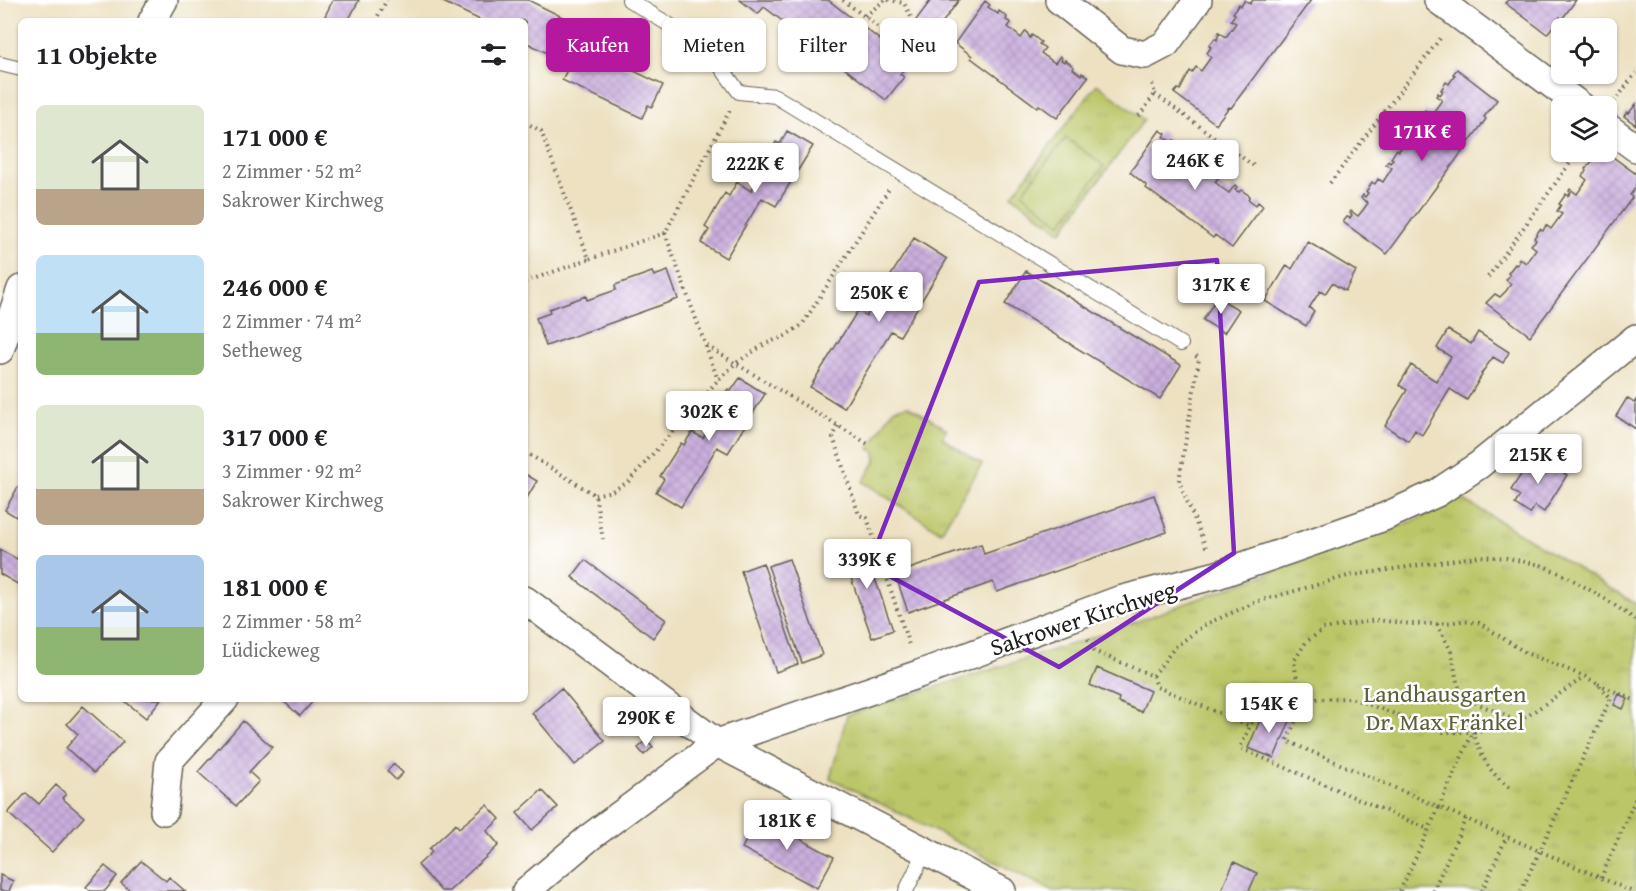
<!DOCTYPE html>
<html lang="de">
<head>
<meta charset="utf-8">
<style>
	:root { --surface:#fff; --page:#f2f2f2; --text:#202124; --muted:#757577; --accent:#b5179e }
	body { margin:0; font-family:"Gentium Book Plus",serif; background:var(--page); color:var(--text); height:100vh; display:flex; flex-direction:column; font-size:22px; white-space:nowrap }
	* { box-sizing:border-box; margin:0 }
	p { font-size:20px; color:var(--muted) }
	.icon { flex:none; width:33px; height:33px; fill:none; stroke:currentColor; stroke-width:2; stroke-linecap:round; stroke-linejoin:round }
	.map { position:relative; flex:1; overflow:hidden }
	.drawer { position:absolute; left:18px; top:18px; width:510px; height:684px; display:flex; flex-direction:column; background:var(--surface); border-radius:9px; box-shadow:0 2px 4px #0004 }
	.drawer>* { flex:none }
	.hud { position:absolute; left:546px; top:18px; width:570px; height:54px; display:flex; gap:12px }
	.buttons { position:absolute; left:1551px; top:18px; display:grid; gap:12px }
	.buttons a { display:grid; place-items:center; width:66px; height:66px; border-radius:9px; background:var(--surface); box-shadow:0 2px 4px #0004; font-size:30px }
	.price { position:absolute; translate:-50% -51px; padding:0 14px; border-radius:6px; background:#fff; color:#222; font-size:20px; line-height:39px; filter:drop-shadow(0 2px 3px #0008) }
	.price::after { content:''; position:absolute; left:50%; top:36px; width:18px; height:14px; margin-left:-9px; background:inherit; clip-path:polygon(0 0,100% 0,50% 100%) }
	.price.current { background:var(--accent); color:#fff }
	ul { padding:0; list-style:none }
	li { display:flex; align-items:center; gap:18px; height:150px; padding:0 18px }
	li span { display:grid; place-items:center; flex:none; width:168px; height:120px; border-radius:9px; color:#555 }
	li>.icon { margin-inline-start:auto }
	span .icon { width:72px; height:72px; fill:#fffc; stroke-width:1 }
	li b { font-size:26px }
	h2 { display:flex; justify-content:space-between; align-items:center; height:72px; padding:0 18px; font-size:26px }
	.chip { padding:0 21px; border-radius:9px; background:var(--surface); box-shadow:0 2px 4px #0004; font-size:21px; line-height:54px }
	.chip.current { background:var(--accent); color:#fff }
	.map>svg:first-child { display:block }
	.park { fill:url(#park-tufts); stroke:#6c7142; stroke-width:1.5 }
	.pitch { fill:#bbc668; stroke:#6c7142; stroke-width:1.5 }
	.building { fill:url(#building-cross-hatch) }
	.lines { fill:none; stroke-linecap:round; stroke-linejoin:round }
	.service-casing { stroke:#656156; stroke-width:16 }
	.minor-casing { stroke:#656156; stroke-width:30 }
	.path { stroke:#656156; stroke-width:4; stroke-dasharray:1.5 4.5; stroke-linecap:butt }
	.service { stroke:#fff; stroke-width:14 }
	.minor { stroke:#fff; stroke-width:27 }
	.marked { fill:none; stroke:#7b2cbf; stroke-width:4.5; stroke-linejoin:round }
	.labels { text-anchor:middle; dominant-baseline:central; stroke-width:5; stroke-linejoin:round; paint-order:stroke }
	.street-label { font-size:24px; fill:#1c1c1c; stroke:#fff }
	.park-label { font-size:24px; fill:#5c603a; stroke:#fff }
</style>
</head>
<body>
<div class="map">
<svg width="1636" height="891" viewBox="0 0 1636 891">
	<defs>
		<pattern id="park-tufts" width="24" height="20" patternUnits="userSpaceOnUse" patternTransform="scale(1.5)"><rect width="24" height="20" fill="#bbc668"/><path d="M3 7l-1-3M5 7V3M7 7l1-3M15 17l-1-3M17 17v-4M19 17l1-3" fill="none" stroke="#a0aa5a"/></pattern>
		<pattern id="building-cross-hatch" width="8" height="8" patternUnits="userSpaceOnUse" patternTransform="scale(1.5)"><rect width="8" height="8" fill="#caaedd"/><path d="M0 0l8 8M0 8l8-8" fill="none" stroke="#ad95bd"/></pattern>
	</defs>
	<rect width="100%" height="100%" fill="#fff"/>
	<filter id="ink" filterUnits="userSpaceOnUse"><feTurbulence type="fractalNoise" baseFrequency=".0167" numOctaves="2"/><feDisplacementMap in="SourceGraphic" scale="12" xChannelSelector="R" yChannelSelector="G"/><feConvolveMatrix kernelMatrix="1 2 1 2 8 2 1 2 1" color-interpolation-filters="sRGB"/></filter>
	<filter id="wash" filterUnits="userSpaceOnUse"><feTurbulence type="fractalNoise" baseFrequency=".008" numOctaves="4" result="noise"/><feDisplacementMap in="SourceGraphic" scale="24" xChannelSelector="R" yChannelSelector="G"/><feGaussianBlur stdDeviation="1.35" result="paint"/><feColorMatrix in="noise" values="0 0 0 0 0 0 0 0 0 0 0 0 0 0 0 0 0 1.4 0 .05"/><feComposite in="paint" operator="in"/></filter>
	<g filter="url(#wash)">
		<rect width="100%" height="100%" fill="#ede1c1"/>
		<!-- park -->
		<path class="park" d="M1097 84 1144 120 1061 232 1012 195Z
			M908 405 947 429 942 438 982 464 941 532 863 482 876 460 875 452 869 449 893 409Z
			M1461 498 1636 604V891H1053L830 778 847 715 1088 639 1421 518Z"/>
		<!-- pitch -->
		<path class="pitch" d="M1066 138 1104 166 1061 224 1022 193Z"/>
		<g id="blocks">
			<!-- building -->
			<path class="building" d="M333 0H359L348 21H325L323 20Z
				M439 0H528L587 29 580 45 663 85 652 107 648 105 642 118 562 80 570 64 525 42V21H482Z
				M740 0H828L909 62 900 74 904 77 886 100 764 7 758 14Z
				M931 0H959L934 34 916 20Z
				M1245 0 1250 4 1253 0H1311L1231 108 1229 107 1216 124 1174 93 1178 89 1180 90 1190 71 1192 73 1196 67 1201 71 1211 57 1207 53 1211 47 1209 46 1215 38 1217 40 1219 32 1226 37 1236 23 1231 20 1235 14 1233 13 1239 4 1241 6Z
				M1508 0H1576L1562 19 1560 17 1547 34 1505 3Z
				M985 1 990 5 988 7 998 14 999 11 1007 17 1006 20 1011 23 1008 27 1021 38 1026 31 1030 38 1032 35 1041 42 1039 44 1045 48 1041 53 1055 63 1060 56 1062 58 1061 60 1064 62 1065 60 1074 67 1073 69 1081 75 1082 73 1088 77 1057 118 1039 105 1037 107 971 58 972 56 955 43Z
				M1457 69 1497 100 1484 117 1486 119 1387 254 1343 222 1347 217 1350 218 1352 215 1350 213 1351 211 1358 216 1363 210 1368 203 1361 198 1363 195 1365 197 1368 193 1366 192 1372 182 1375 184 1378 179 1383 182 1392 168 1386 164 1388 161 1390 163 1393 159 1391 158 1397 149 1399 151 1402 146 1400 145 1401 143 1408 147 1412 141 1417 134 1411 130 1412 127 1415 129 1418 125 1415 123 1421 116 1424 118 1427 113 1424 112 1425 110 1432 114 1442 100 1436 96 1438 93 1440 95 1443 91 1441 90 1446 82 1449 84 1455 75 1453 74Z
				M1636 104V125L1624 116 1627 112 1629 113Z
				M1160 130 1166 134 1164 137 1172 142 1174 140 1182 146 1180 149 1186 153 1182 158 1196 168 1200 163 1205 167 1207 165 1216 171 1214 174 1219 177 1215 182 1222 188 1229 193 1235 185 1237 187 1235 190 1239 192 1241 190 1250 196 1248 199 1256 205 1258 202 1263 206 1232 248 1215 235 1213 238 1196 225 1146 188 1147 186 1130 172Z
				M787 131 813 146 776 206 762 198 726 258 701 243 709 230 705 227 725 193 729 196 737 182 751 191 759 178 756 176 776 142 780 144Z
				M1597 152H1606L1636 174V187L1630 195 1632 198 1530 336 1486 303 1495 294 1500 297 1506 291 1511 284 1506 280 1510 275 1508 273 1515 264 1517 265 1520 261 1518 260 1519 258 1526 263 1536 249 1531 245 1536 240 1534 238 1540 229 1543 231 1546 225 1551 229 1562 214 1557 211 1561 205 1559 204 1566 194 1568 196 1571 192 1569 191 1570 189 1577 194 1587 180 1582 176 1586 171 1585 169 1599 154Z
				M914 238 947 259 900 336 891 331 844 408 810 387 858 310 866 316Z
				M1308 242 1356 271 1345 291 1332 283 1325 294 1320 291 1309 308 1314 311 1306 326 1265 301 1287 265 1292 269Z
				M668 271 678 299 546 346 536 318 550 313 549 309 586 296 587 300 616 290 615 285 652 272 654 276Z
				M1026 271 1181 365 1160 399 1005 304Z
				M1217 297 1239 310 1224 333 1203 320Z
				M1448 330 1471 344 1478 332 1509 352 1503 363 1493 357 1481 374 1482 375 1467 400 1450 389 1422 435 1415 430 1408 441 1385 426 1407 390 1399 385 1411 365 1436 381 1451 357 1437 348Z
				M740 378 765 394 728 453 717 447 681 507 656 492 664 479 660 476 681 443 684 445 692 432 703 438 711 425 707 423 718 406 728 389 731 391Z
				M1627 398 1634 403 1636 400V429L1616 416Z
				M1534 454 1567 475 1544 512 1535 506 1530 514 1515 504 1520 496 1511 490Z
				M525 474 537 481 525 501Z
				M18 487 21 488V520L5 510Z
				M1154 495 1167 532 997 592 993 582 908 612 895 574 981 544 984 554Z
				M862 542 893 630 872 638 841 549Z
				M0 550 21 561V586L0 574Z
				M789 559 822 655 802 663 768 566Z
				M585 560 666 620 653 638 572 577Z
				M763 563 798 664 776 672 741 571Z
				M1097 668 1150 691 1141 712 1118 702 1119 698 1090 685Z
				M561 688 605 741 575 765 532 713Z
				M1619 694 1628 699 1623 709 1614 705Z
				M122 699H161L146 718Z
				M281 699H315L300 716Z
				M83 706 123 742 94 773 66 748 78 734 67 724Z
				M1264 711 1290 721 1274 758 1248 748Z
				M243 721 272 747 249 772 259 781 236 806 198 772Z
				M647 740 653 747 644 755 638 748Z
				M394 764 403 773 396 780 387 771Z
				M56 785 66 794 62 798 84 817 52 852 8 813 26 793 39 804Z
				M542 790 558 807 532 830 517 813Z
				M487 805 500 819 487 831 499 845 449 891H441L418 865 432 852 429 849 456 824 459 828Z
				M762 811 777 819 774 825 834 857 817 888 742 848Z
				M141 861 166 881 169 877 185 891H131L121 883Z
				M1234 862 1257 873 1249 891H1221Z
				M105 866 117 876 105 891H91L86 887Z
				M0 875 13 881 9 891H0Z"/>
		</g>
	</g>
	<g filter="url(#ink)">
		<use href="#blocks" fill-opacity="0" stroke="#656156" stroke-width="1.5"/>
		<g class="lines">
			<defs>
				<path id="service" d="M629 0 707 48 739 92 775 96 1181 344
					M0 64 21 69
					M906 891 925 851"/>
				<path id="minor" d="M1059 0 1122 50 1145 55 1166 44 1198 0
					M1438 0 1581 106
					M152 21 164 0
					M1606 126 1636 148
					M0 350 21 289
					M525 600 717 743 1002 891
					M164 811 169 761 225 699
					M526 891 590 837 717 743 919 674 1119 600 1217 575 1255 562 1384 517 1437 493 1479 465 1636 338"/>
			</defs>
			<!-- service casing -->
			<use href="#service" class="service-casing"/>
			<!-- minor casing -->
			<use href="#minor" class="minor-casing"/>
			<!-- path -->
			<path class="path" d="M843 0 919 58
				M888 0 904 3 911 17 899 41
				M865 16 885 0
				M375 21 387 0
				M1155 94 1254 166
				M1614 102 1636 73
				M1139 116 1155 94 1151 80
				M525 122 541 131 589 259 665 233 730 110
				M1330 183 1442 36
				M665 233 718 380
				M1488 277 1578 152
				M525 282 589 259
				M707 346 868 444
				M1196 356 1199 359 1179 481 1207 550
				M838 426 833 437 859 515 867 518 910 648
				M525 452 595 495 603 539
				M595 495 612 491 628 482 718 380 736 363 765 344 785 336 802 325 889 189
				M1437 624C1441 633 1446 641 1450 649 1457 665 1452 685 1467 697 1482 710 1503 709 1516 724
				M1088 639 1094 651 1153 676 1175 647 1206 624 1259 601 1348 576 1480 556 1507 558 1541 565 1566 576 1607 600 1636 620
				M1153 676 1157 687 1250 726
				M1598 684 1636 701
				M1301 708 1317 699 1351 698 1444 732H1473C1484 761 1487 770 1511 789
				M1296 719 1261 703 1240 748 1428 829
				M1601 878 1636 798
				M1400 891 1439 807 1631 891
				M1433 891 1466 818
				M1482 891 1507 836
				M1521 891 1611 698 1597 683 1584 676 1526 653 1479 623 1462 621 1437 624H1412L1376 620 1324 629 1306 642 1294 661 1301 708 1287 741 1439 807 1473 732 1510 728 1584 677"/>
			<!-- service -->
			<use href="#service" class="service"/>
			<!-- minor -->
			<use href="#minor" class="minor"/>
		</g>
	</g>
	<!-- marked area -->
	<path class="marked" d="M1217 260 1234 553 1059 667 869 565 979 282Z"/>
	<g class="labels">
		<!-- street labels -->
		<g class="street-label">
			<text transform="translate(1083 618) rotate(-18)">Sakrower Kirchweg</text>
		</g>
		<!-- park labels -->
		<g class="park-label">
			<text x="1445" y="693">Landhausgarten<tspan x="1445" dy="28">Dr. Max Fränkel</tspan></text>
		</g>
	</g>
</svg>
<div class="buttons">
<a><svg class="icon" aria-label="locate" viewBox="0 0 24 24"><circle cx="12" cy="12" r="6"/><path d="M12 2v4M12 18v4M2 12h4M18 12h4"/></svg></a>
<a><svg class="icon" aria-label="layers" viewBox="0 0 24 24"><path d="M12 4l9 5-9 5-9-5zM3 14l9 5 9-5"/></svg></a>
</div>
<b class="price current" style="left:1422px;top:162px">171K €</b>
<b class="price" style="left:1195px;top:191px">246K €</b>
<b class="price" style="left:755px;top:194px">222K €</b>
<b class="price" style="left:1221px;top:315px">317K €</b>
<b class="price" style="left:879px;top:323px">250K €</b>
<b class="price" style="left:709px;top:442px">302K €</b>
<b class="price" style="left:1538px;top:485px">215K €</b>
<b class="price" style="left:867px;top:590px">339K €</b>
<b class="price" style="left:1269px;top:734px">154K €</b>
<b class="price" style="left:646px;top:748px">290K €</b>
<b class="price" style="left:787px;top:851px">181K €</b>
<div class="hud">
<a class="chip current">Kaufen</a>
<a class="chip">Mieten</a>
<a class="chip">Filter</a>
<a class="chip">Neu</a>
</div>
<section class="drawer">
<h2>11 Objekte<svg class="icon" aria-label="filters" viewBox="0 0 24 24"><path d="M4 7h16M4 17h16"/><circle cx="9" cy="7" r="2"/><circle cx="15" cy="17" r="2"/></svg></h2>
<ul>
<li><span style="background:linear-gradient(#dfe7d0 70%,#b9a48a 0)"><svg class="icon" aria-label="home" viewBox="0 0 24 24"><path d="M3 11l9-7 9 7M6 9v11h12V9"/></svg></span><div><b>171 000 €</b><p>2 Zimmer · 52 m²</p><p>Sakrower Kirchweg</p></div></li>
<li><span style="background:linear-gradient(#bfe0f5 65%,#8fb573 0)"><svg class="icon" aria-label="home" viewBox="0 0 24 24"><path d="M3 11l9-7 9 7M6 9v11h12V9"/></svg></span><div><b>246 000 €</b><p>2 Zimmer · 74 m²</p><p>Setheweg</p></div></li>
<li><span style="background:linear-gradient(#dfe7d0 70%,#b9a48a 0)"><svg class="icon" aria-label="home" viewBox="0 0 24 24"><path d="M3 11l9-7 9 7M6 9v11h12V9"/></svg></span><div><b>317 000 €</b><p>3 Zimmer · 92 m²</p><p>Sakrower Kirchweg</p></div></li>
<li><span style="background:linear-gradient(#a9c7e8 60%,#8fb573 0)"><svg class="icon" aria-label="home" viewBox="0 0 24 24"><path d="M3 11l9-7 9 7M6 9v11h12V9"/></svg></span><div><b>181 000 €</b><p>2 Zimmer · 58 m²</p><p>Lüdickeweg</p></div></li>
</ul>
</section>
</div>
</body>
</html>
